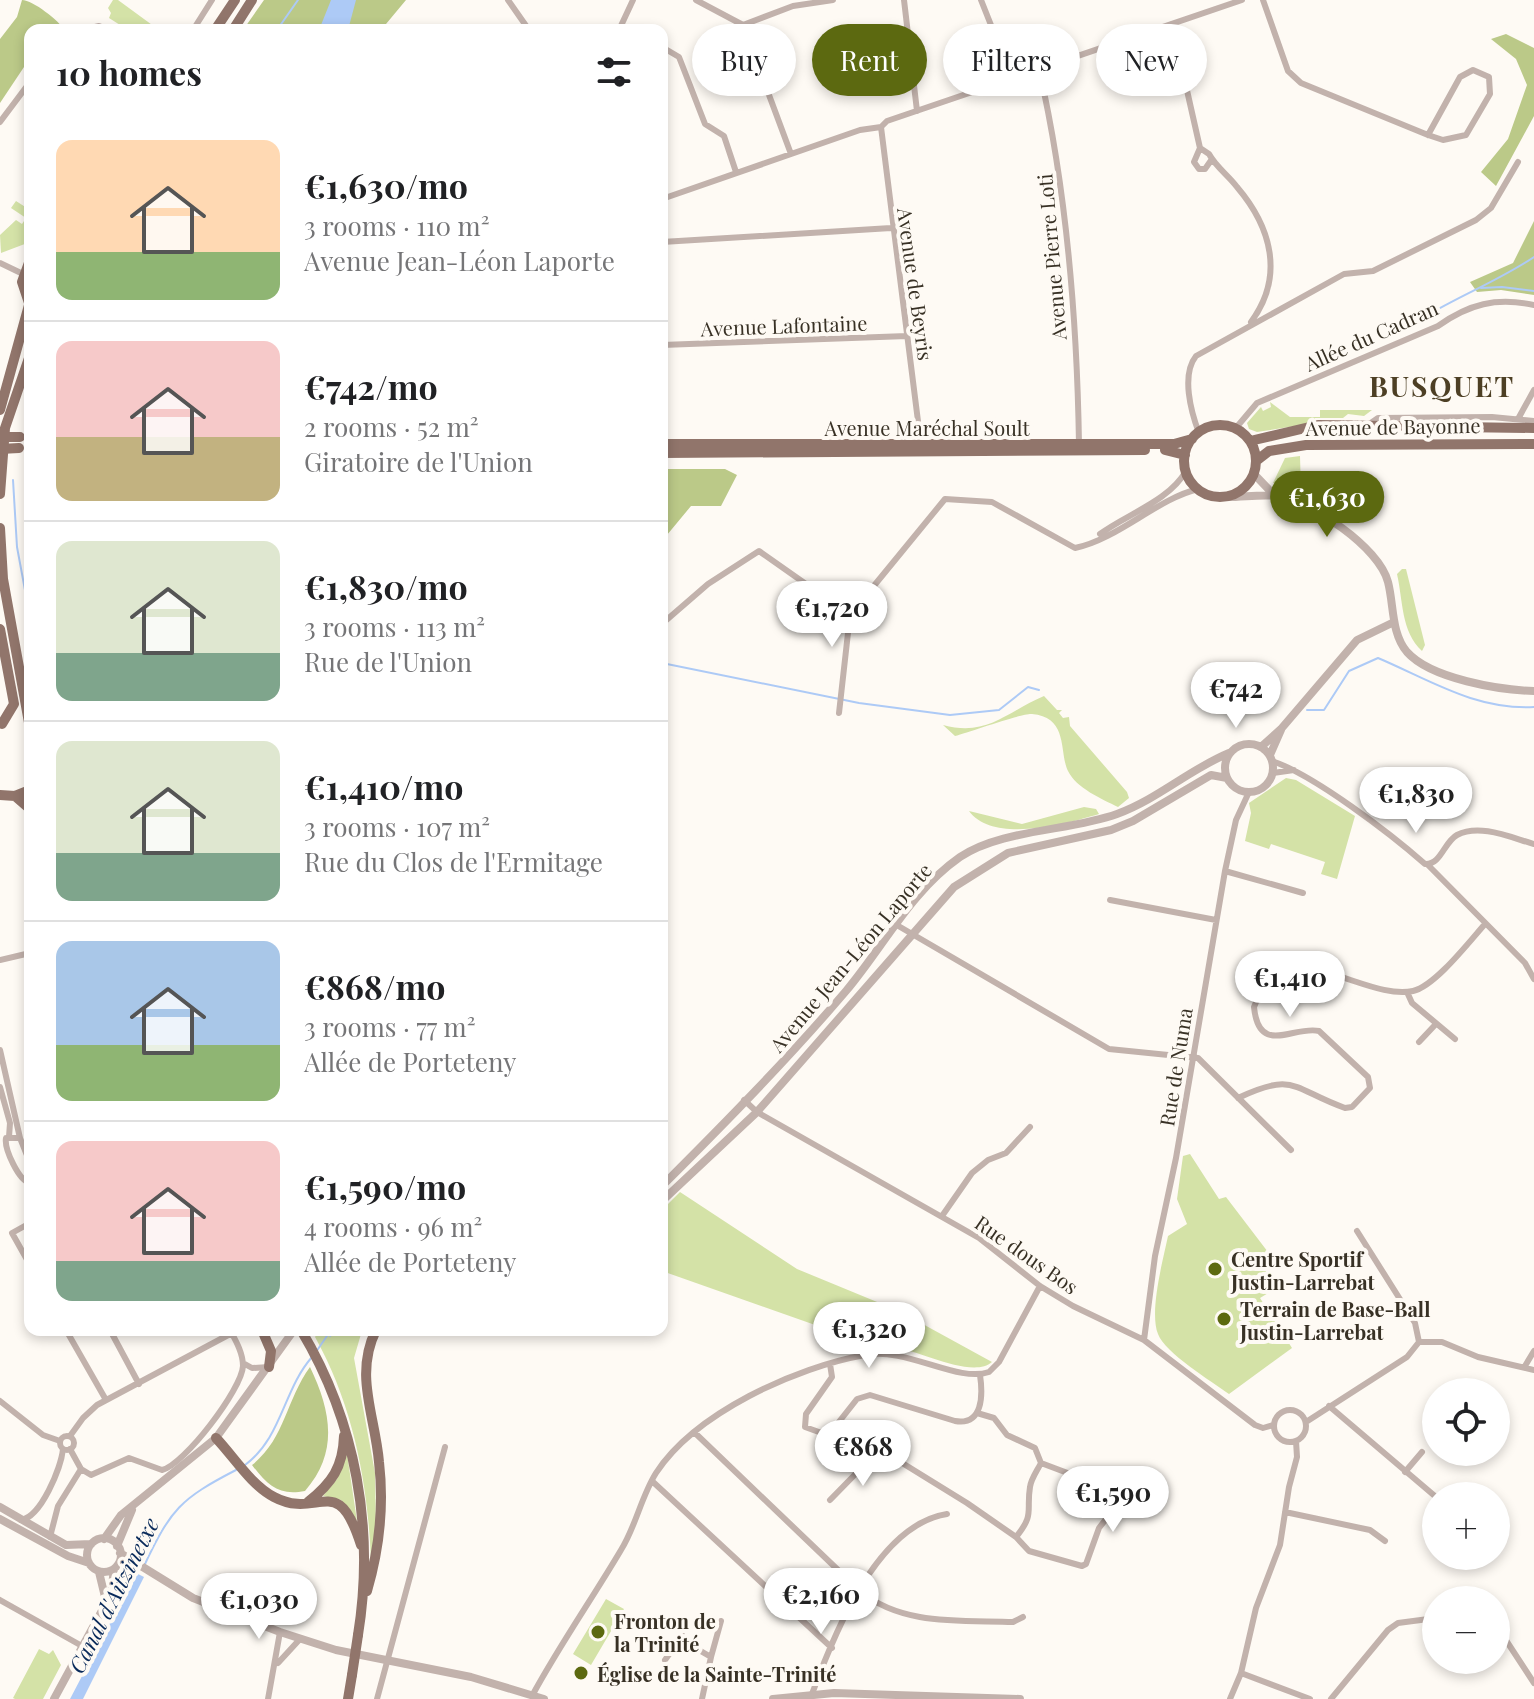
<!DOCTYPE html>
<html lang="en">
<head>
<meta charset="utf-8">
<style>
	:root { --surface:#fff; --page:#f2f2f2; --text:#202124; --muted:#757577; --line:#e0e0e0; --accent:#5c6910 }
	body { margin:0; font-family:"Playfair Display",serif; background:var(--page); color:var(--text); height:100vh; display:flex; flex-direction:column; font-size:30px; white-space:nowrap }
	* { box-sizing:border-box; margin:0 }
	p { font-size:26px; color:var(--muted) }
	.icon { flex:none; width:44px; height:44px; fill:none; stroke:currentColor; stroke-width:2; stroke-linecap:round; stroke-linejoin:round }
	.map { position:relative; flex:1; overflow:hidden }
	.details { position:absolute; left:24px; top:24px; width:644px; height:1312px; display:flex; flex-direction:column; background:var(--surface); border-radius:16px; box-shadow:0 4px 12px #0003 }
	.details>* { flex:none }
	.guide { position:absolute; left:692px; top:24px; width:722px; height:72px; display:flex; gap:16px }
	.controls { position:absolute; left:1422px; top:1378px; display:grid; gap:16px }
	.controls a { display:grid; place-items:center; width:88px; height:88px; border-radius:50%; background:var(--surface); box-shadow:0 4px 12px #0003; font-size:40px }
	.price { position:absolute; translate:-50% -68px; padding:0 18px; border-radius:28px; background:#fff; color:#222; font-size:26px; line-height:52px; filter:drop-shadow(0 2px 4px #0008) }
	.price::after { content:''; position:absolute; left:50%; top:48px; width:24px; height:18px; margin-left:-12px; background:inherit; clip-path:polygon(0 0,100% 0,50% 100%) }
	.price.selected { background:var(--accent); color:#fff }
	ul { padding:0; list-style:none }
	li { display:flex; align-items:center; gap:24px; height:200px; padding:0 32px }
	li+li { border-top:2px solid var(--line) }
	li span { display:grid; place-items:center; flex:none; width:224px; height:160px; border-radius:16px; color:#555 }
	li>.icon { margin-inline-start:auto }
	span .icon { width:96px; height:96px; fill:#fffc; stroke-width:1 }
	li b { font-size:34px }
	h2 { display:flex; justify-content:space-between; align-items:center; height:96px; padding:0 32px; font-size:34px }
	.tag { padding:0 28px; border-radius:36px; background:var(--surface); box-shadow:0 4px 12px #0003; font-size:28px; line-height:72px }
	.tag.selected { background:var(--accent); color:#fff }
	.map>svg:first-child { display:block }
	.green { fill:#d4e2a7 }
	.forest { fill:#bbc988 }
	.water { fill:#adcaf6 }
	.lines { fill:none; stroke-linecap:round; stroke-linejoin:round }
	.stream { stroke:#adcaf6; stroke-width:2 }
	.minor { stroke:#c2b2ac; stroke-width:6 }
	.tertiary { stroke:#c2b2ac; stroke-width:8 }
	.primary { stroke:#91756b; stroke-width:10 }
	.primary-bridge { stroke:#91756b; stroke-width:10 }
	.poi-dot { fill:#5c6910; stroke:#fefaf4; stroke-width:3 }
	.labels { text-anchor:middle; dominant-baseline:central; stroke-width:8; stroke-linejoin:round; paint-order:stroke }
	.street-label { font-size:20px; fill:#383125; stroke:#fefaf4 }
	.poi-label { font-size:20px; font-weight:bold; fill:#383125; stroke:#fefaf4; text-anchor:start }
	.water-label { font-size:22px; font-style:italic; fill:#092a5a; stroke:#fefaf4 }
	.district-label { font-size:28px; font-weight:bold; letter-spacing:2px; fill:#4d3f24; stroke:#fefaf4 }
</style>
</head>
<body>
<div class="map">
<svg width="1534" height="1699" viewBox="0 0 1534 1699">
	<rect width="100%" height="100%" fill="#fefaf4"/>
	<!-- green -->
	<path class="green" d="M113 0H118L159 30H128L109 18 111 13 108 8Z
		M16 201 30 210V242L1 253 0 235 16 220 22 224 26 218 11 208Z
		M1270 402 1290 417H1320V410H1372L1364 416 1348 414 1343 418H1315L1314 423 1257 432 1249 429 1247 423 1261 407 1263 411 1271 407Z
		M1300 456 1301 491 1273 483 1285 458Z
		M1402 569H1406L1425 645 1422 651C1401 632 1403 600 1397 574Z
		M1044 696 1057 710H1062L1059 713 1063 718 1069 717 1070 726 1127 792 1129 798 1118 807C1102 799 1076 788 1068 771 1059 753 1069 717 1032 714 1022 713 970 732 955 736L943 725C988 737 1006 712 1044 696Z
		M1286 778 1296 780 1355 816 1337 879 1321 874 1325 862 1271 844 1269 849 1245 841 1251 813 1249 803Z
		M1084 807 1096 809 1099 814C1066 824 993 844 969 811L1022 824Z
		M1190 1154 1219 1199 1226 1197 1271 1256 1264 1261 1280 1286 1260 1298 1292 1348 1229 1394C1211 1381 1165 1353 1158 1334 1149 1312 1163 1260 1168 1236L1187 1224 1177 1199 1183 1156Z
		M680 1192 797 1269 899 1311 992 1362C973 1379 919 1351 895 1347 878 1344 862 1349 845 1354L835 1332 662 1271V1210Z
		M319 1330H368L361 1334 354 1358 375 1473 376 1528 371 1561C368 1483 353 1405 315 1337Z
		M347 1454 357 1521 341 1500 323 1496 337 1479Z
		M606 1599 624 1609 591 1665 573 1654Z
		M39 1649 49 1654 53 1650 61 1665 43 1699H15L13 1698Z"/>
	<!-- forest -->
	<path class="forest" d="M22 0C33 0 59 21 65 30H30V58L0 103V39L17 17Z
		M264 0H406L381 30H243Z
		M1506 34 1534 48V116L1496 186 1481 172 1508 139 1527 85 1516 59 1491 39Z
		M1534 221V295L1501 290 1477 292 1470 282 1513 263Z
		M662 469H725L737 475 721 506H691L662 541Z
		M310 1367C331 1411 339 1452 305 1491 279 1496 268 1486 252 1465 285 1439 286 1400 310 1367Z"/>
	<!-- water -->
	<path class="water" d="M331 0H356L348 30H319Z
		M136 1573 144 1577 83 1699H70Z"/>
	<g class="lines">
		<!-- stream -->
		<path class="stream" d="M277 30 298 0
			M1481 288 1502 287 1534 291
			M1411 325C1451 299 1495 283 1534 257
			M27 417 30 408
			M13 480 17 547 30 617
			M662 663 859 703 950 715 999 710 1028 687 1039 690
			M1307 710H1324L1349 671 1378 658C1430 680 1475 710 1534 707
			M330 1336 338 1330
			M316 1352 331 1330
			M245 1465C282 1438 283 1390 312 1357
			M144 1566C171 1509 180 1499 236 1470"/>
		<!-- minor -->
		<path class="minor" d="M508 0 529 30
			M696 0 743 25 791 154
			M904 0 917 111
			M981 0 1012 78
			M1263 0 1288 71 1301 83 1428 135 1443 140 1466 135 1490 94 1489 77 1473 70 1460 77 1428 135
			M1172 24 1200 148 1194 162 1199 169H1205L1212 159
			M743 25 793 6 833 0
			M83 30 99 26 109 30
			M193 30 212 0
			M619 30 633 0
			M662 47 679 57 705 124 724 136 736 172
			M1039 69C1067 191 1077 319 1079 444
			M0 122 30 82
			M881 127 921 445
			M1200 148 1209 154C1216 167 1228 175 1237 187 1271 227 1285 276 1251 322
			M662 199 860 130 881 127 887 121 1242 0
			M662 242 891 228
			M0 263 23 274
			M662 345 907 336
			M1518 419 1534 390
			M1368 425 1378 418 1492 417 1534 421
			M1235 429 1257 403 1438 326C1469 304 1496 297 1534 305
			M1199 433C1191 412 1181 375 1196 356L1344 274 1373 271 1476 220 1491 208 1518 162
			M1100 534C1127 514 1169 501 1186 471
			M663 623 708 584 759 551 850 615
			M839 713 850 615 945 499 992 502 1075 548C1118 539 1157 499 1198 489
			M1272 761C1314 775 1391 834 1425 864 1441 865 1444 842 1457 835 1480 823 1512 838 1534 844
			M1273 773 1294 770
			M1428 865 1525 963 1534 979
			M1225 871 1303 893
			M1110 900 1216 920
			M895 924 1109 1049 1198 1058 1291 1150
			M0 960 30 953
			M1407 992 1412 1003 1455 1039
			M1419 1042 1435 1025
			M0 1050 20 1138
			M0 1087 10 1123 9 1137
			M1238 1098C1295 1071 1292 1089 1345 1108L1352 1107 1370 1088 1368 1077 1319 1031C1294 1025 1259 1057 1254 1007 1283 925 1363 1002 1413 991 1435 986 1469 942 1485 924
			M744 1100 757 1112 979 1238 1040 1286 1073 1306 1144 1340 1255 1425 1263 1428 1273 1425
			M30 1163 20 1138H6C4 1149 19 1181 30 1183
			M942 1216 972 1173 988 1160 1006 1153 1030 1127
			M30 1223 12 1233 30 1265
			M1357 1231 1415 1323 1419 1342
			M66 1330 106 1400
			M110 1330 139 1384
			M1144 1340 1155 1256 1176 1158 1225 871 1236 820 1249 792
			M243 1363 252 1368 269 1367
			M830 1364 832 1377 806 1414 805 1427 899 1461 967 1503 1016 1537 1029 1551 1082 1566 1086 1564 1099 1528 1117 1505 1118 1492 1041 1463
			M1525 1366 1534 1351
			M0 1401 43 1435 60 1441
			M1329 1406 1436 1497
			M1274 1426a16 16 0 1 1 32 0a16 16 0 1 1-32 0Z
			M977 1413 994 1418 1007 1435 1035 1448 1041 1463
			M1306 1422 1407 1357 1419 1342H1442L1478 1357 1534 1370
			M694 1432 860 1591C902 1626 961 1620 1013 1622L1023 1617
			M60 1443a7 7 0 1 1 14 0a7 7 0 1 1-14 0Z
			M70 1436 83 1418 97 1405 232 1333
			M827 1437 857 1399 870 1395 955 1421C983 1426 983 1395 980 1375
			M70 1449 81 1469 91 1475 129 1458 162 1470C184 1465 242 1389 243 1366 243 1353 236 1341 230 1330
			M1405 1472 1422 1452
			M652 1481 832 1648
			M830 1500 875 1454
			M1285 1512 1370 1530 1385 1541
			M21 1520C41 1517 61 1468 63 1449
			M50 1537 58 1506 81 1469
			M1016 1537C1035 1514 1026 1511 1030 1487 1031 1479 1037 1471 1041 1463
			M0 1600 82 1646
			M1496 1625 1534 1683
			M680 1639 684 1624
			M711 1657 721 1621
			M665 1660 680 1639 711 1657 702 1699
			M278 1663 300 1639
			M1241 1673 1310 1699
			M812 1694C834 1634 877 1525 947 1514
			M532 1696C559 1646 592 1599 621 1550 636 1526 641 1497 656 1473 695 1413 796 1367 865 1355 907 1347 957 1383 989 1372L999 1362 1040 1286
			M268 1699 280 1632
			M377 1699 445 1447
			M1230 1699 1241 1673 1256 1608 1280 1545 1289 1487 1297 1457 1296 1441
			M1331 1699 1388 1630 1398 1623 1436 1618"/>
		<!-- tertiary -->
		<path class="tertiary" d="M1254 474 1274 495
			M1228 497C1244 497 1262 494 1277 496 1312 502 1379 547 1388 582 1394 605 1391 633 1407 652 1431 679 1500 690 1534 691
			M1225 768a24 24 0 1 1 48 0a24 24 0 1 1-48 0Z
			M1261 747 1281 729 1357 640 1394 622
			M1270 755 1281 730
			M662 1186C725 1123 788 1059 846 991 884 946 910 892 960 857 1001 829 1071 831 1117 814 1158 799 1190 769 1229 753
			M662 1201 757 1112 954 887 1008 853 1111 830 1133 821 1211 775 1227 778
			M0 1507 66 1545 91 1544
			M0 1519 68 1556 89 1563
			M87 1555a17 17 0 1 1 34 0a17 17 0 1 1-34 0Z
			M104 1539 121 1515 216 1438 294 1330
			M117 1546 132 1510
			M120 1553 193 1598 280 1632 336 1650 471 1677 544 1699
			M99 1572 106 1601
			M54 1699 111 1594 114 1569
			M773 1699 834 1693 1020 1699"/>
		<!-- primary -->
		<path class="primary" d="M215 30 235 0
			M233 30 252 0
			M30 260 22 282 30 306
			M0 410 29 305
			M1184 461a36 36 0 1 1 72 0a36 36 0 1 1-72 0Z
			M1250 441 1318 425 1534 428
			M662 444H1174L1192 439
			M1165 450 1185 455
			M662 453 1145 450
			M1256 461 1269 451 1306 445 1534 444
			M0 494 5 428 30 355
			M0 528 3 579 30 728
			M0 629 14 704 2 724
			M0 795 15 796 30 790
			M15 796 30 809
			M262 1330 271 1351 269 1367
			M301 1330C356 1422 375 1529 358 1635
			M216 1438C234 1457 251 1485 274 1497 319 1521 337 1469 361 1545
			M308 1502C332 1483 343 1467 344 1436
			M367 1591C379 1550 384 1505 379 1462 375 1415 354 1375 376 1330
			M348 1699 352 1675"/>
		<!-- primary-bridge -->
		<path class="primary-bridge" d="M0 437H20
			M0 449 19 448
			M352 1675 358 1635"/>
	</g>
	<!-- markers -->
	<g class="poi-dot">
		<circle cx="1215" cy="1269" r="8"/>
		<circle cx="1224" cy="1319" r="8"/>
		<circle cx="598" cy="1632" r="8"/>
		<circle cx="581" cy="1673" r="8"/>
	</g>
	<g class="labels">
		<!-- street labels -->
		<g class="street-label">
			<text transform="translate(1051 257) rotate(-95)">Avenue Pierre Loti</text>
			<text transform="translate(916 284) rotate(82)">Avenue de Beyris</text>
			<text transform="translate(784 325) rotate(-2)">Avenue Lafontaine</text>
			<text transform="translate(1371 335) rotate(-24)">Allée du Cadran</text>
			<text transform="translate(1393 426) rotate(-1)">Avenue de Bayonne</text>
			<text x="927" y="427">Avenue Maréchal Soult</text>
			<text transform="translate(850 957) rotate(-50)">Avenue Jean-Léon Laporte</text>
			<text transform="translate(1175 1067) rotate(-81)">Rue de Numa</text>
			<text transform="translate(1027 1254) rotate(35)">Rue dous Bos</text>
		</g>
		<!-- poi labels -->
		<g class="poi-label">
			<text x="1231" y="1258">Centre Sportif<tspan x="1231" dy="23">Justin-Larrebat</tspan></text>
			<text x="1240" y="1308">Terrain de Base-Ball<tspan x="1240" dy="23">Justin-Larrebat</tspan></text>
			<text x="614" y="1620">Fronton de<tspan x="614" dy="23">la Trinité</tspan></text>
			<text x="597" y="1673">Église de la Sainte-Trinité</text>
		</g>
		<!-- water labels -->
		<g class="water-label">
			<text transform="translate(113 1595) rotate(-63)">Canal d'Aitzinetxe</text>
		</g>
		<!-- district labels -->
		<g class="district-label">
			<text x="1442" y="385">BUSQUET</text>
		</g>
	</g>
</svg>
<div class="controls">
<a><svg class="icon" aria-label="locate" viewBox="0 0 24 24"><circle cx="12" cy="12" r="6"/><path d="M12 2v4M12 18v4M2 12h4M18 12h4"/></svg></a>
<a>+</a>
<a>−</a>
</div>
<b class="price selected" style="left:1327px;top:539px">€1,630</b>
<b class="price" style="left:832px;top:649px">€1,720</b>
<b class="price" style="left:1236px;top:730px">€742</b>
<b class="price" style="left:1416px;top:835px">€1,830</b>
<b class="price" style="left:1290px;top:1019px">€1,410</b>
<b class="price" style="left:869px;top:1370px">€1,320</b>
<b class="price" style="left:863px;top:1488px">€868</b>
<b class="price" style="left:1113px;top:1534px">€1,590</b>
<b class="price" style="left:821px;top:1636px">€2,160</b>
<b class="price" style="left:259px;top:1641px">€1,030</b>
<div class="guide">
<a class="tag">Buy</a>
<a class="tag selected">Rent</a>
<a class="tag">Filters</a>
<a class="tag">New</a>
</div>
<section class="details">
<h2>10 homes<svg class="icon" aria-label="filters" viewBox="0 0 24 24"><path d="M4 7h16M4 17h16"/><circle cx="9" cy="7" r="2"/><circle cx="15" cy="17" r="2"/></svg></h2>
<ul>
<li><span style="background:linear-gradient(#ffd9b3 70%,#8fb573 0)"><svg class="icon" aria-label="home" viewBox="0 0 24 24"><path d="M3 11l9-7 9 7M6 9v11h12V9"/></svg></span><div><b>€1,630/mo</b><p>3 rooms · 110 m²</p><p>Avenue Jean-Léon Laporte</p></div></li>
<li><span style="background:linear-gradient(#f6c9c9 60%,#c2b280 0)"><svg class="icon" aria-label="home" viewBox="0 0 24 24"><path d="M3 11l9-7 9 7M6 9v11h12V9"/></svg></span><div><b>€742/mo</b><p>2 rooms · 52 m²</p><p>Giratoire de l'Union</p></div></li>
<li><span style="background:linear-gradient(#dfe7d0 70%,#7fa58c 0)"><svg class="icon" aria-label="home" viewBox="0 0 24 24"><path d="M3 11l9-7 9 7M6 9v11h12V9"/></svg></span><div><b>€1,830/mo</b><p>3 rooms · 113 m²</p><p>Rue de l'Union</p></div></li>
<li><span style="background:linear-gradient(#dfe7d0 70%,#7fa58c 0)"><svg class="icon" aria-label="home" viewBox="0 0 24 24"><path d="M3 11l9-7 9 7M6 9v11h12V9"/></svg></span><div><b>€1,410/mo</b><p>3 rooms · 107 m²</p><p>Rue du Clos de l'Ermitage</p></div></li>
<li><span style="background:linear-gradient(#a9c7e8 65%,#8fb573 0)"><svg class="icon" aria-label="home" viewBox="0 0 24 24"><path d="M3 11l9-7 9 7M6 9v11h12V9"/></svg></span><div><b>€868/mo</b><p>3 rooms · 77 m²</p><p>Allée de Porteteny</p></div></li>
<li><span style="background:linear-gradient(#f6c9c9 75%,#7fa58c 0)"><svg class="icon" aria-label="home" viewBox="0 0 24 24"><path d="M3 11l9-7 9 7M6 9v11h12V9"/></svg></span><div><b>€1,590/mo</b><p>4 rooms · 96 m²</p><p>Allée de Porteteny</p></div></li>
</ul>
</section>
</div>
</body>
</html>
